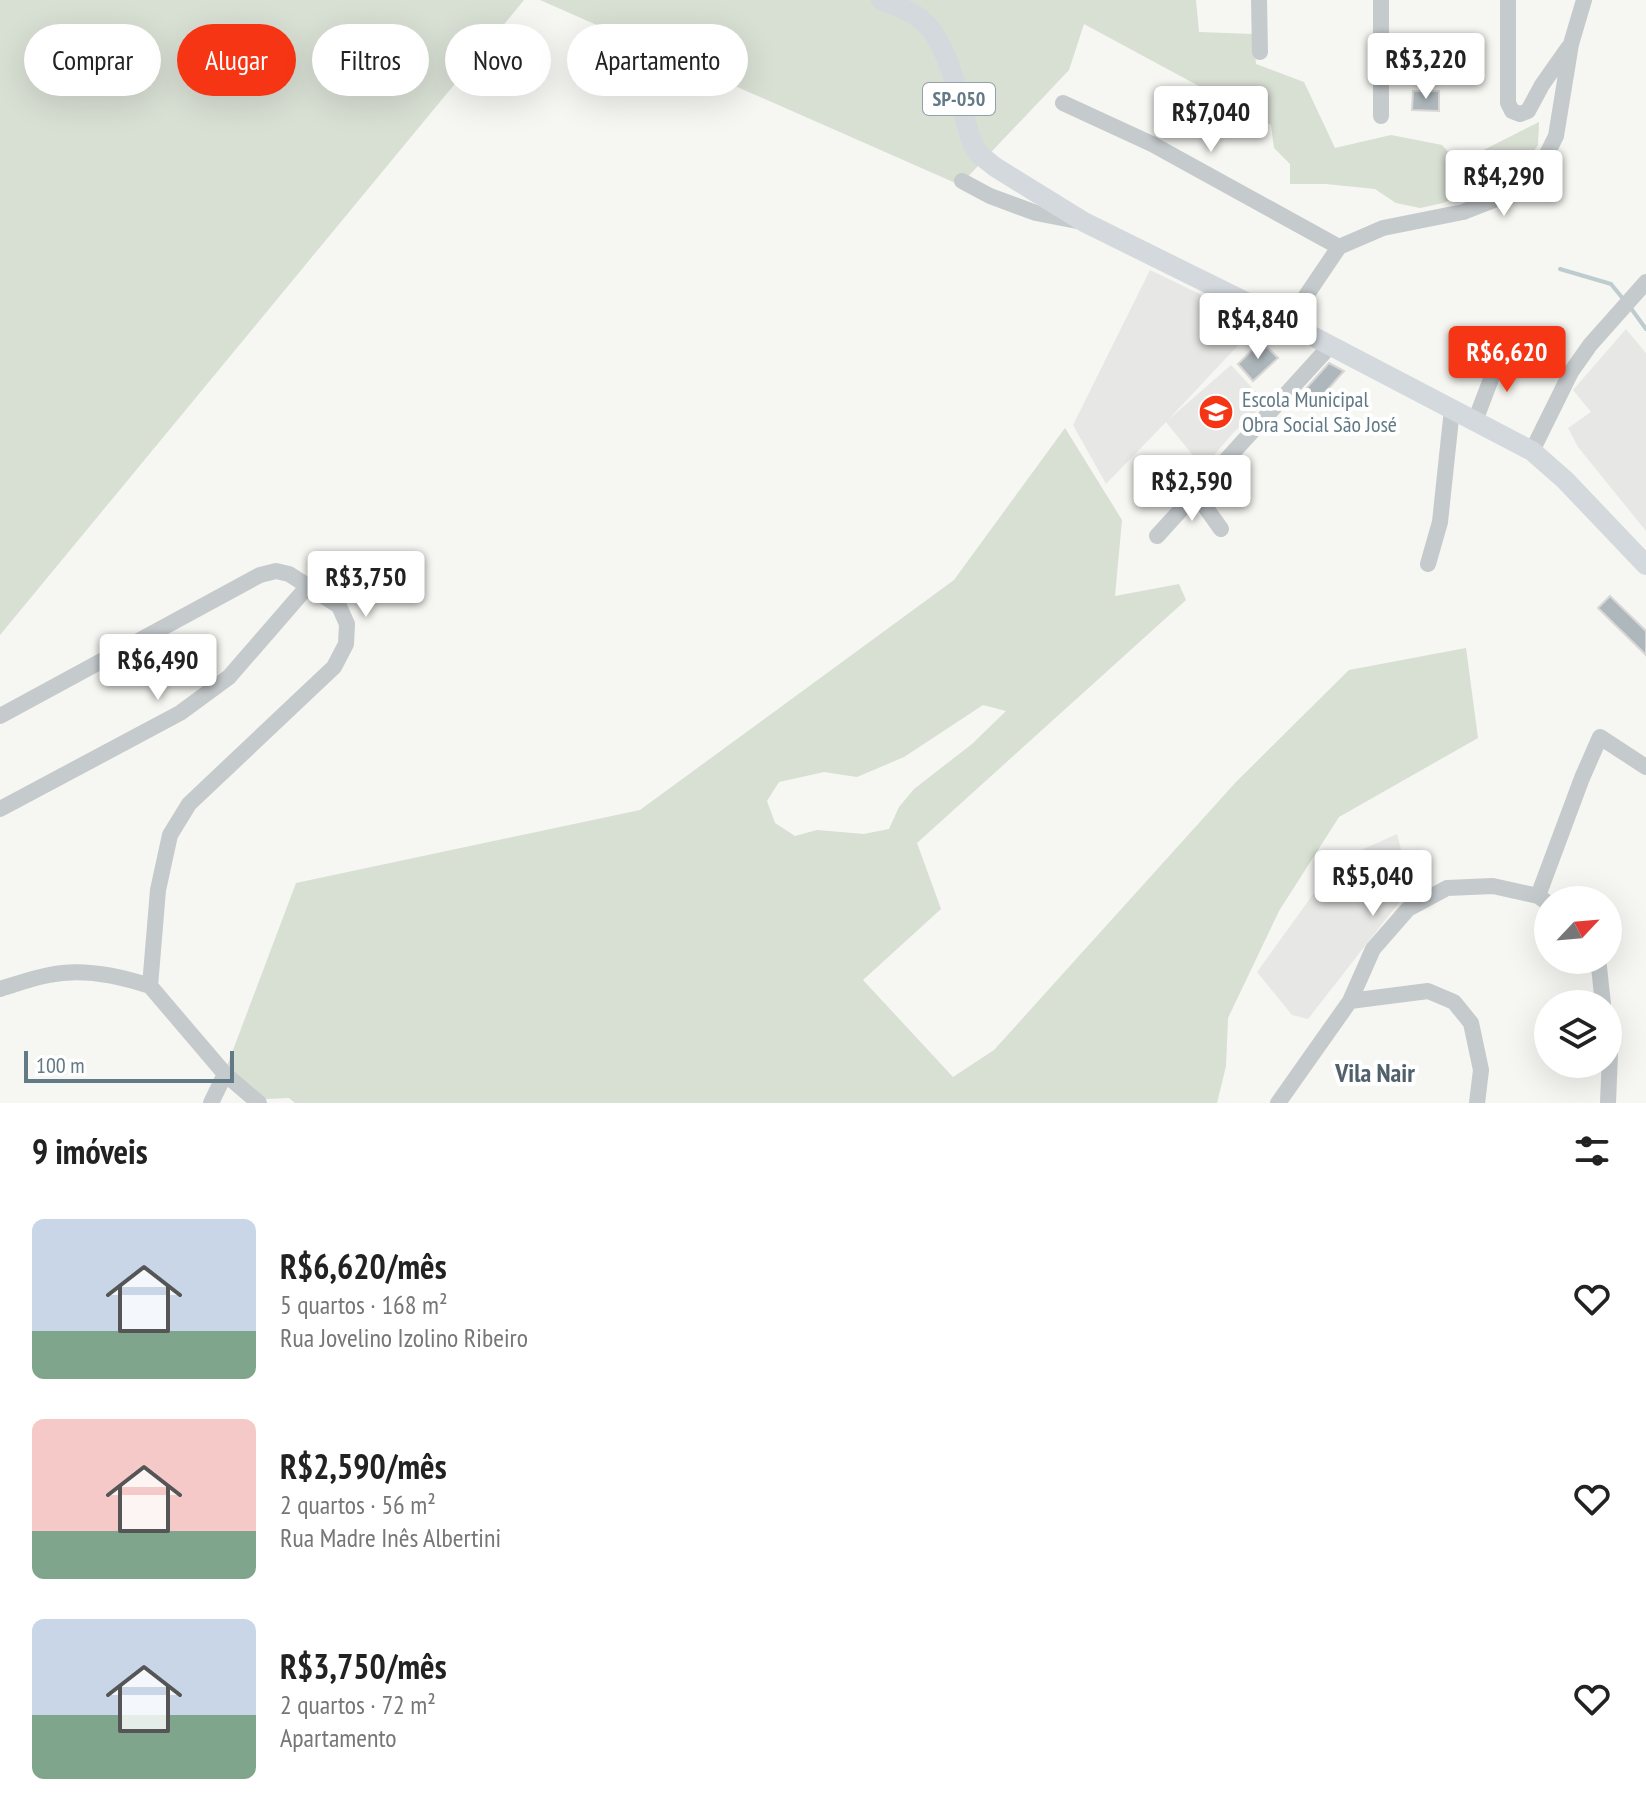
<!DOCTYPE html>
<html lang="pt">
<head>
<meta charset="utf-8">
<style>
	:root { --surface:#fff; --page:#f6f6f6; --text:#222; --muted:#767676; --accent:#f53514 }
	body { margin:0; font-family:"PT Sans Narrow",sans-serif; background:var(--page); color:var(--text); height:100vh; display:flex; flex-direction:column; font-size:30px; white-space:nowrap }
	* { box-sizing:border-box; margin:0 }
	p { font-size:26px; color:var(--muted) }
	.icon { flex:none; width:44px; height:44px; fill:none; stroke:currentColor; stroke-width:2; stroke-linecap:round; stroke-linejoin:round }
	.map { position:relative; height:1103px; overflow:hidden }
	.panel { display:flex; flex-direction:column; background:var(--surface); flex:1 }
	.panel>* { flex:none }
	.hud { position:absolute; left:24px; top:24px; width:800px; height:72px; display:flex; gap:16px }
	.needle { width:52px; rotate:64deg }
	.buttons { position:absolute; left:1534px; top:886px; display:grid; gap:16px }
	.buttons a { display:grid; place-items:center; width:88px; height:88px; border-radius:50%; background:var(--surface); box-shadow:0 8px 32px #0002; font-size:40px }
	.scale { position:absolute; left:24px; bottom:20px; width:210px; box-sizing:border-box; padding-left:8px; border:4px solid #627986; border-top:0; font-size:22px; line-height:28px; white-space:nowrap; color:#627986; -webkit-text-stroke:6px #fff; paint-order:stroke }
	.price { position:absolute; translate:-50% -68px; padding:0 18px; border-radius:8px; background:#fff; color:#222; font-size:26px; line-height:52px; filter:drop-shadow(0 2px 4px #0008) }
	.price::after { content:''; position:absolute; left:50%; top:48px; width:24px; height:18px; margin-left:-12px; background:inherit; clip-path:polygon(0 0,100% 0,50% 100%) }
	.price.on { background:var(--accent); color:#fff }
	ul { padding:0; list-style:none }
	li { display:flex; align-items:center; gap:24px; height:200px; padding:0 32px }
	li span { display:grid; place-items:center; flex:none; width:224px; height:160px; border-radius:12px; color:#555 }
	li>.icon { margin-inline-start:auto }
	span .icon { width:96px; height:96px; fill:#fffc; stroke-width:1 }
	li b { font-size:34px }
	h2 { display:flex; justify-content:space-between; align-items:center; height:96px; padding:0 32px; font-size:34px }
	.chip { padding:0 28px; border-radius:36px; background:var(--surface); box-shadow:0 8px 32px #0002; font-size:28px; line-height:72px }
	.chip.on { background:var(--accent); color:#fff }
	.map>svg:first-child { display:block }
	.built { fill:#e7e8e6 }
	.green { fill:#d8dfd3; fill-rule:evenodd }
	.lines { fill:none; stroke-linecap:round; stroke-linejoin:round }
	.stream { stroke:#beccd0; stroke-width:4 }
	.building { fill:#aeb8bc; stroke:#d8d7d5; stroke-width:2 }
	.minor { stroke:#c5cacc; stroke-width:16 }
	.major { stroke:#d3d9dd; stroke-width:20 }
	.labels { text-anchor:middle; dominant-baseline:central; stroke-width:8; stroke-linejoin:round; paint-order:stroke }
	.shield { fill:#fff; stroke:#91a1aa; stroke-width:2 }
	.shield-label { font-size:20px; font-weight:bold; fill:#627986 }
	.poi-label { font-size:22px; fill:#627986; stroke:#fff; text-anchor:start }
	.quarter-label { font-size:26px; font-weight:bold; fill:#51616b; stroke:#fff }
</style>
</head>
<body>
<div class="map">
<svg width="1646" height="1103" viewBox="0 0 1646 1103">
	<rect width="100%" height="100%" fill="#f6f6f2"/>
	<!-- built -->
	<path class="built" d="M1150 270 1259 323 1168 420 1231 365 1266 403 1233 433 1203 468 1166 422 1106 484 1073 425Z
		M1626 329 1646 353V531L1578 447 1568 428 1591 412 1573 390Z
		M1397 834 1411 887 1308 1019 1292 1015 1257 972 1337 861Z"/>
	<!-- green -->
	<path class="green" d="M0 0H524L0 635Z
		M540 0H1196L1199 32 1253 34 1256 64 1304 82 1335 148 1391 135 1442 145 1458 163 1539 122 1538 145 1525 163 1465 194 1443 203 1420 208 1396 203 1375 189 1326 184H1290V164L1274 148 1271 125 1084 24 1069 70 960 185Z
		M1065 428 1122 520 1115 596 1179 584 1186 600 917 843 941 909 863 980 953 1077 994 1050 1236 782 1349 670 1466 648 1478 738 1339 817 1279 911 1228 1018 1226 1066 1217 1103H295L289 1098 265 1099 227 1066 296 883 640 810 954 580ZM983 705 1006 711 972 744 914 789 899 807 889 829 864 834 817 830 795 836 775 823 767 801 779 782 824 772 857 777 904 757Z"/>
	<g class="lines">
		<!-- stream -->
		<path class="stream" d="M1560 269 1611 284 1624 300
			M1630 307 1646 329"/>
	</g>
	<!-- building -->
	<path class="building" d="M1413 91H1439V111L1412 110Z
		M1261 341 1278 358 1253 381 1238 364Z
		M1329 363 1344 371 1316 403 1302 393Z
		M1610 596 1646 631V655L1598 608Z"/>
	<g class="lines">
		<!-- minor -->
		<path class="minor" d="M1259 0 1260 52
			M1381 0V116
			M1508 0V103L1512 111 1520 114 1528 111 1542 85 1568 48
			M1063 103 1152 144 1339 247
			M962 181 990 196 1036 213 1077 221
			M1287 324 1339 247 1383 228 1463 212 1509 194 1539 170 1556 136 1571 44 1584 0
			M1475 421 1501 353
			M1532 451 1571 372 1590 345 1646 282
			M1196 494 1221 529
			M1157 536 1330 346
			M1428 564 1440 522 1452 409
			M0 716 260 575 276 571 289 574 339 606 347 624 346 644 334 667 189 804 170 835 158 890 150 986
			M0 809 180 713 229 677 308 586
			M1538 896 1582 778 1600 737 1646 767
			M1596 960 1599 967 1603 1004
			M0 989C16 984 33 978 49 975 81 968 120 976 150 986L225 1074 259 1103
			M1350 1001 1428 991 1454 1002 1471 1023 1481 1070 1477 1103
			M1608 1040 1610 1054 1608 1103
			M211 1103 225 1074
			M1278 1103 1350 1001 1373 949 1408 909 1447 888 1493 886 1538 896 1548 903"/>
		<!-- major -->
		<path class="major" d="M881 0C896 6 913 11 925 23 949 44 962 111 972 143L980 155 995 167 1084 222 1272 315 1532 451 1565 480 1646 565"/>
	</g>
	<!-- icons -->
	<defs>
		<symbol id="school-disc" viewBox="-11 -11 22 22"><circle r="9.5" fill="#f53514" stroke="#fff"/><path d="M0-5L7-2L0 1L-7-2ZM-4 1L0 2.5L4 1V4Q0 6-4 4Z" fill="#fff"/></symbol>
	</defs>
	<g fill-rule="evenodd">
		<use href="#school-disc" x="1196" y="392" width="40" height="40"/>
	</g>
	<g class="labels">
		<!-- shield labels -->
		<rect class="shield" x="923" y="83" width="72" height="32" rx="6"/>
		<g class="shield-label">
			<text x="959" y="99">SP-050</text>
		</g>
		<!-- poi labels -->
		<g class="poi-label">
			<text x="1242" y="399">Escola Municipal<tspan x="1242" dy="25">Obra Social São José</tspan></text>
		</g>
		<!-- quarter labels -->
		<g class="quarter-label">
			<text x="1375" y="1072">Vila Nair</text>
		</g>
	</g>
</svg>
<div class="buttons">
<a><svg class="needle" viewBox="-14 -14 28 28"><path d="M0-13l5 13h-10z" fill="#e53935"/><path d="M0 13l5-13h-10z" fill="#767676"/></svg></a>
<a><svg class="icon" aria-label="layers" viewBox="0 0 24 24"><path d="M12 4l9 5-9 5-9-5zM3 14l9 5 9-5"/></svg></a>
</div>
<div class="scale">100 m</div>
<b class="price" style="left:1426px;top:101px">R$3,220</b>
<b class="price" style="left:1211px;top:154px">R$7,040</b>
<b class="price" style="left:1504px;top:218px">R$4,290</b>
<b class="price" style="left:1258px;top:361px">R$4,840</b>
<b class="price on" style="left:1507px;top:394px">R$6,620</b>
<b class="price" style="left:1192px;top:523px">R$2,590</b>
<b class="price" style="left:366px;top:619px">R$3,750</b>
<b class="price" style="left:158px;top:702px">R$6,490</b>
<b class="price" style="left:1373px;top:918px">R$5,040</b>
<div class="hud">
<a class="chip">Comprar</a>
<a class="chip on">Alugar</a>
<a class="chip">Filtros</a>
<a class="chip">Novo</a>
<a class="chip">Apartamento</a>
</div>
</div>
<section class="panel">
<h2>9 imóveis<svg class="icon" aria-label="filters" viewBox="0 0 24 24"><path d="M4 7h16M4 17h16"/><circle cx="9" cy="7" r="2"/><circle cx="15" cy="17" r="2"/></svg></h2>
<ul>
<li><span style="background:linear-gradient(#c9d6e8 70%,#7fa58c 0)"><svg class="icon" aria-label="home" viewBox="0 0 24 24"><path d="M3 11l9-7 9 7M6 9v11h12V9"/></svg></span><div><b>R$6,620/mês</b><p>5 quartos · 168 m²</p><p>Rua Jovelino Izolino Ribeiro</p></div><svg class="icon" aria-label="heart" viewBox="0 0 24 24"><path d="M12 20l-8-8c-3-5 5-10 8-4 3-6 11-1 8 4z"/></svg></li>
<li><span style="background:linear-gradient(#f6c9c9 70%,#7fa58c 0)"><svg class="icon" aria-label="home" viewBox="0 0 24 24"><path d="M3 11l9-7 9 7M6 9v11h12V9"/></svg></span><div><b>R$2,590/mês</b><p>2 quartos · 56 m²</p><p>Rua Madre Inês Albertini</p></div><svg class="icon" aria-label="heart" viewBox="0 0 24 24"><path d="M12 20l-8-8c-3-5 5-10 8-4 3-6 11-1 8 4z"/></svg></li>
<li><span style="background:linear-gradient(#c9d6e8 60%,#7fa58c 0)"><svg class="icon" aria-label="home" viewBox="0 0 24 24"><path d="M3 11l9-7 9 7M6 9v11h12V9"/></svg></span><div><b>R$3,750/mês</b><p>2 quartos · 72 m²</p><p>Apartamento</p></div><svg class="icon" aria-label="heart" viewBox="0 0 24 24"><path d="M12 20l-8-8c-3-5 5-10 8-4 3-6 11-1 8 4z"/></svg></li>
</ul>
</section>
</body>
</html>
